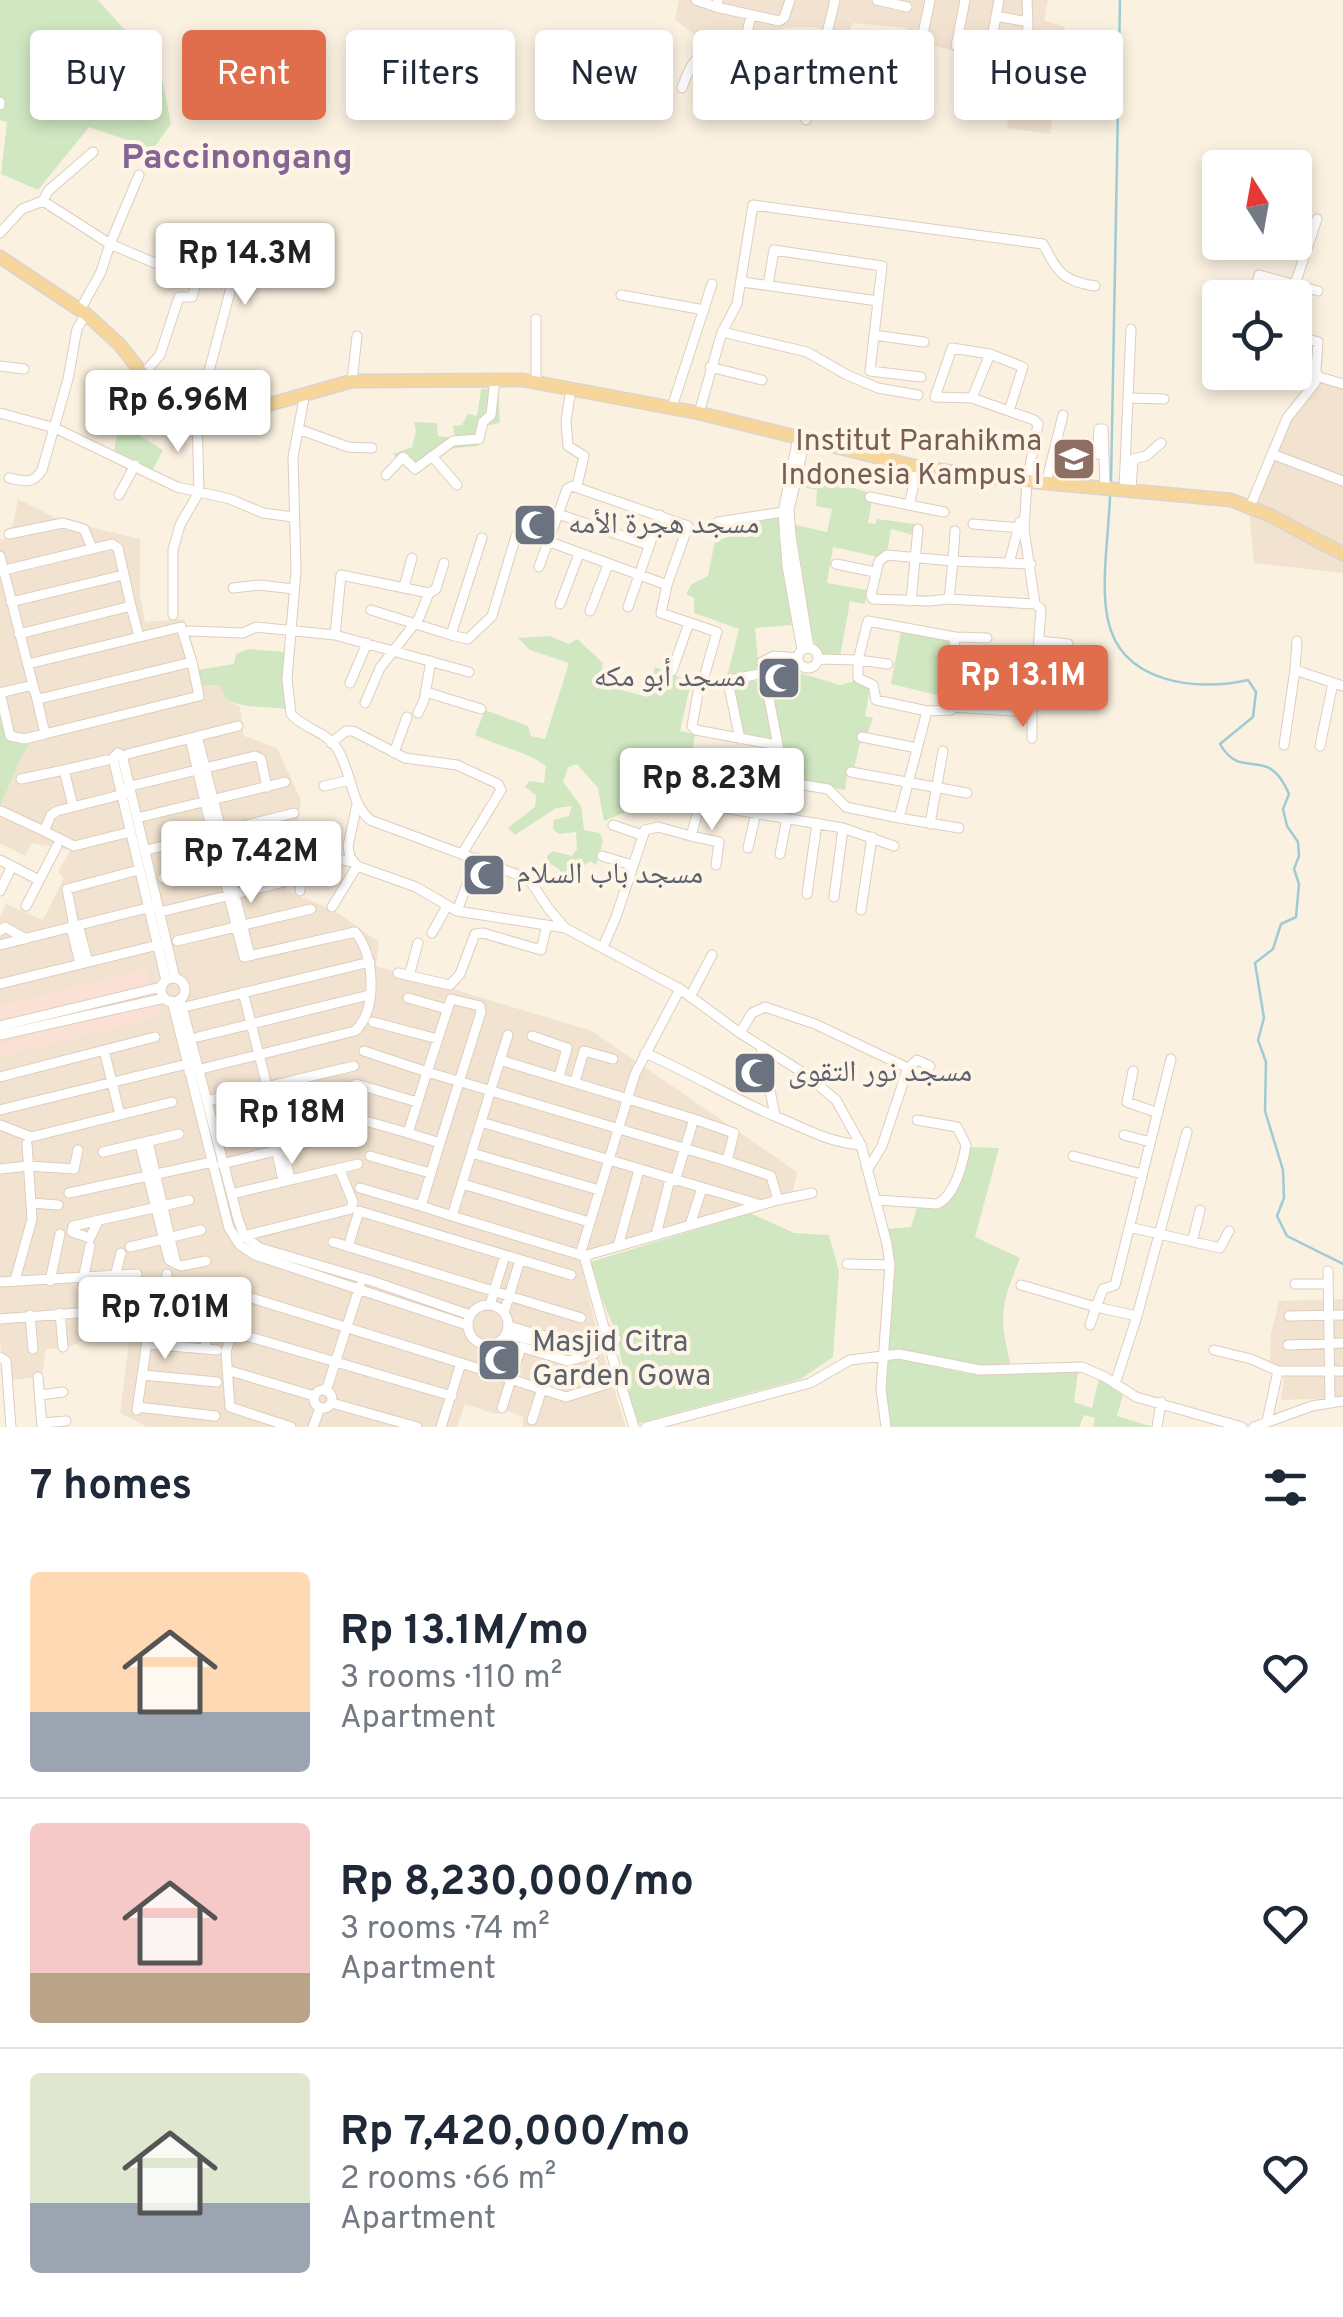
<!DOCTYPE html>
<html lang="en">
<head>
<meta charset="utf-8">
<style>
	:root { --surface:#fff; --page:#f2f2f3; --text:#1f2937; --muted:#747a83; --line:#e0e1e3; --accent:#e06d4b }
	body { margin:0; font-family:Overpass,"Noto Naskh Arabic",sans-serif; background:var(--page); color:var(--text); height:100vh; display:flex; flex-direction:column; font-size:38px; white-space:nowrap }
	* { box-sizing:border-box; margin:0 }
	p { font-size:32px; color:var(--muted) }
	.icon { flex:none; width:55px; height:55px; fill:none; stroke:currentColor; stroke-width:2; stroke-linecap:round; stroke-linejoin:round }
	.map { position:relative; height:1427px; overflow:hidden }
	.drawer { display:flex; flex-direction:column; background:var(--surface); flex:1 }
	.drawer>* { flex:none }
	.guide { position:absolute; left:30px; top:30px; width:1285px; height:90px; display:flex; gap:20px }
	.needle { width:65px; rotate:349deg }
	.fabs { position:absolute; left:1202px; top:150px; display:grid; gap:20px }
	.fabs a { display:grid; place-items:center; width:110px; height:110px; border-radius:10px; background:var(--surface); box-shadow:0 5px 15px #0003; font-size:50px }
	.price { position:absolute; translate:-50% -85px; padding:0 22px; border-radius:10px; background:#fff; color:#222; font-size:32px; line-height:65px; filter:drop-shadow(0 2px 5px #0008) }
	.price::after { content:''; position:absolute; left:50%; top:60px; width:30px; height:22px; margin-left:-15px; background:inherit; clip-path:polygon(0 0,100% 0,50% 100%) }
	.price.current { background:var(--accent); color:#fff }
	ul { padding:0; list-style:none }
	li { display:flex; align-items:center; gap:30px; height:250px; padding:0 30px }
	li+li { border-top:2px solid var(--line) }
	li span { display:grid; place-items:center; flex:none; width:280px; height:200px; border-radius:10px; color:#555 }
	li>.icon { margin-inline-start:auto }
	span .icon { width:120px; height:120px; fill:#fffc; stroke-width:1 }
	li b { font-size:42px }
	h2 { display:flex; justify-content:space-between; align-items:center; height:120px; padding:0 30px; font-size:42px }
	.pill { padding:0 35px; border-radius:10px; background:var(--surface); box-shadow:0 5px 15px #0003; font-size:35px; line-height:90px }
	.pill.current { background:var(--accent); color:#fff }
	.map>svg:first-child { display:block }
	.residential { fill:#f2e3d0 }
	.commercial { fill:#fbe1d5 }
	.green { fill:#d0e7c1 }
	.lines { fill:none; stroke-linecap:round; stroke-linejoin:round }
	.stream { stroke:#9ecbd4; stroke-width:2.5 }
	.minor-casing { stroke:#decdbe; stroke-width:11 }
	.primary-casing { stroke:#dad4d0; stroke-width:15 }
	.minor { stroke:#fff; stroke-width:9 }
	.primary { stroke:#f7d69c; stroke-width:12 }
	.labels { text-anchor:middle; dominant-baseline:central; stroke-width:8; stroke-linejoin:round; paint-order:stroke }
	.education-label { font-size:30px; fill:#785e54; stroke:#fef5e7; text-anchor:end }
	.worship-label { font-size:30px; fill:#5b616d; stroke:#fef5e7; text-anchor:start }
	.quarter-label { font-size:35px; font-weight:bold; fill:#846594; stroke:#fef5e7 }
</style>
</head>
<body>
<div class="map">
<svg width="1343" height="1427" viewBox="0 0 1343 1427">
	<rect width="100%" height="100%" fill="#fbf1e1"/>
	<!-- residential -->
	<path class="residential" d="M679 0H1048L1044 20 1065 27 1050 134 1007 128 1015 65 917 42 906 37 907 28 853 23 846 38 814 27 784 28 759 65 726 57 675 20Z
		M1312 375 1343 384V573L1254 563 1248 500 1279 428Z
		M18 499 58 519 140 539V595L145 622 184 619 200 684 221 685 226 699 240 707 244 736 277 748 301 800 286 891 332 909 379 942 376 966 592 1031 797 1172 793 1191 573 1256 580 1261 601 1347 626 1427H523V1417L506 1410 496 1414 465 1404 457 1427H147L120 1413 132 1319 66 1348 46 1349 42 1376 7 1381 0 1342V918L6 904 43 920 64 878 58 872 71 850 32 843 25 856 0 843V807L21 758 30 745 8 741 0 716V540L6 538V530L13 525Z
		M1343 1299V1398L1281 1400 1284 1375 1270 1362 1271 1334 1279 1301Z"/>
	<!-- commercial -->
	<path class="commercial" d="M146 969 150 984 0 1021V1006Z
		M158 1004 160 1017 0 1057V1044Z"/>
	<!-- green -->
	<path class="green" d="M0 0H98L160 69 171 124 153 149 89 127 38 190 1 174 7 122 0 120Z
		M498 388 500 423 485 426 478 446 445 449 412 472 393 454 412 447 416 432 414 422 437 423 438 436 455 438 453 426 462 425 468 414 477 416 481 389Z
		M126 421 140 429V436L163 450 152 471 114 450 117 435 111 428 116 422 120 424Z
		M805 472 873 494 868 523 875 524 877 519 915 524 913 535 891 529 888 548 879 557 833 547 827 583 867 590 865 604 850 601 840 657 819 654 812 637 795 525 827 532 832 509 816 506 817 490 802 487 801 475Z
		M779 514V537L792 625 755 628 759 673 727 676 739 629 694 613V598L686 594 692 584 708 576 715 541 728 537 732 523Z
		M901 631 949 640 946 697 891 684Z
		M549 636 569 644 577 639 603 663 600 684 647 697 655 667 691 682 680 731 695 734 693 749 759 761V775H752L751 798 720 789V794L675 786 674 796 679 799 675 807 666 805 662 811 649 807 647 812 630 810 604 821 598 788 577 764 568 767 563 782 581 806 584 830 600 833 603 842 596 865 590 861 575 873 559 877 560 870 548 862 547 856 553 851 572 856 577 849 576 832 559 834 553 829 554 820 569 816 572 806 556 808 515 835 508 828 535 807 536 795 525 787 529 781 544 783 546 766C525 751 498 746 475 735L485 710 528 726 531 736 545 739 569 663 530 650 518 638Z
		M249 649 286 652 285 709C264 706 244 709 226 699L220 685H200L198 670 234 664 236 654Z
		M800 673 840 685 854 681 870 689 865 716 873 718 864 743H860L854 769 848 770 845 790 794 779 787 771 771 691 793 698Z
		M762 680 773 741 743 735 732 684Z
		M0 716 8 741 30 744 21 758 0 807Z
		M967 1147 999 1148 975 1237 1020 1258C1001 1306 998 1315 1011 1366H975L887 1349V1229L911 1227 919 1201 947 1200Z
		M750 1213 794 1233 829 1235 839 1271 833 1357 801 1379 636 1424 615 1330 587 1263Z
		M892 1357 969 1374 1078 1372 1074 1402 1092 1408 1099 1378 1123 1395 1117 1416 1153 1427H1093L1095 1418 1084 1415 1079 1427H888L884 1411 886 1358Z"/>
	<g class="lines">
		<!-- stream -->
		<path class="stream" d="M1111 483 1120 0
			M1110 496C1109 533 1100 585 1108 620 1121 683 1196 692 1248 680L1256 692 1253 717 1220 744C1242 783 1267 742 1289 794L1283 809 1287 826 1298 842 1299 856 1294 869 1299 884 1296 917 1281 924 1273 949 1255 963 1264 1018 1258 1040 1266 1062 1265 1111 1283 1170 1284 1198 1277 1216 1287 1236 1343 1264"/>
		<defs>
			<path id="minor" d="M696 0 716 7
				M718 0 716 7 779 21 784 18 790 0
				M877 0 907 7
				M1027 0 1028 27 1019 74 1049 78
				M996 16 1028 22
				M1026 38 1056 45
				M956 46 965 0
				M920 48 930 0
				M989 54 999 0
				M682 88C688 70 697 49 719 50 729 50 733 54 743 51L751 15
				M0 102V105
				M806 120 835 0
				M139 175 110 244 157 264 200 270 192 297H179L160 355 142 375
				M43 201 48 191 93 152
				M0 233 22 209 43 201 110 244 101 272 80 310
				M200 270 232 269 239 237 211 229
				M742 282 878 301
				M1295 284 1317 219
				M768 285 774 250 882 266 870 371 921 377
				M621 295 704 310
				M1254 298 1259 275 1318 291
				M536 319V382
				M722 332 807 352 847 375 878 388 918 395
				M874 335 924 342
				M0 366 24 369
				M710 367 762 380
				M1295 369 1317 373
				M1316 376 1343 384
				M352 381 357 336
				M571 388 566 421 568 446 584 456 577 486
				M305 393 293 457 296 571 287 679 291 714C304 729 325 731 336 747 352 770 349 801 370 820L529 879 548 908 565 928 680 989 740 1033 805 1074 836 1100 861 1145 887 1244 890 1265 881 1389 886 1427
				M972 398 990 354
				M1129 398 1164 399
				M672 407 712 284
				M1009 411 1023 367 990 354 952 348 935 397 972 398 1034 420 1038 424 1027 481 1024 529 1035 604 1041 609 1037 667
				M0 413 55 428 177 487 230 499 263 513 293 517
				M699 413 722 332 737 304 753 205 1043 244C1058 272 1062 281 1095 286
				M298 429 348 447 372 448
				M798 438 783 512 787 566 802 650
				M805 440 789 510 791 536 809 648
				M1272 454 1343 481
				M1104 455 1097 454 1099 429H1103L1105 487
				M432 456 457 485
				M386 475 403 457 415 469 453 441 479 439 483 422 491 415 495 379
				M9 478C24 481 33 485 42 470L68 379 77 329 86 314
				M1046 483 1063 415
				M1124 489 1131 329
				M1131 490 1133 459 1146 456 1161 443
				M119 495 135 465
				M870 497 909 505 918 467
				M909 505 944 512
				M1250 507 1287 418 1315 383 1318 342 1295 335
				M558 514 649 545
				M718 522 783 512
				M973 524 1021 528
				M955 531 953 561 1031 564
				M9 534 63 523 84 529 92 548
				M0 556 33 685 0 693
				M1009 563 1020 522
				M836 564 875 572
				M539 567 567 489 572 486 688 526 667 585
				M4 570 112 544 118 548 131 606 19 634
				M404 587 412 558
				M233 588 259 585 294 589
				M949 599 953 561 887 555 879 561 871 595 873 599 929 601 949 599 1035 604
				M911 601 918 529
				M11 602 123 575
				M560 604 579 554
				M131 606 139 637
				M628 607 660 515
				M371 610 451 635 482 538
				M590 611 608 565
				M173 615V550L180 525 199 492 197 417 233 280 231 270
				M189 631 243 633 256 627 335 635 469 672
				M335 635 341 575 429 593
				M451 635 468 639 492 616 516 536 523 532 667 585 661 613 717 632 704 677
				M955 637 987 638
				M1039 641 1068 644
				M798 658a10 10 0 1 1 20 0a10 10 0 1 1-20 0Z
				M818 659 858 660 868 621 955 637 952 674 1042 677
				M28 664 181 627 192 662 43 698 37 699 33 685
				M888 664 858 660V678L873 685 876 700 927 711 951 710 952 674
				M1295 670 1297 641
				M672 671 689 623
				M763 673 699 687 692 726 696 730 777 745
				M728 682 740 739
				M350 683 367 643
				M0 692 10 736 24 739 45 734
				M426 692 481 709
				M37 699 45 734 199 696 192 662
				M365 703 380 668 419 618 429 593 436 589 444 563
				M952 707 1032 712 1035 677
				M418 713 424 700 431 661
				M197 736 221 830
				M862 737 917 748
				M190 738 212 832
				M1032 738V712
				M331 743 346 731H353L405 758 457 765 498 784 501 790 462 854
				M1284 745 1295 670 1343 686
				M1320 746 1333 683
				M394 753 407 717
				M128 754 238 726
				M64 770 107 760
				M851 772 967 793
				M21 779 64 770 73 806
				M755 779 785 782 762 662 774 656 798 658
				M785 782 828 789 846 807 899 818 927 711
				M324 786 350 780
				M127 787 255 756 261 759 267 787
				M682 801 700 804
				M357 804 348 846 350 857 357 866 416 887 457 911 565 928
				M1 811 44 831 51 815 57 811 128 793
				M141 817 285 782
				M899 818 959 828
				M930 824 943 751
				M613 825 642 835
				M44 831 74 846 126 833
				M691 836 719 842 716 865
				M748 848 756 813
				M151 849 294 813
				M780 854 787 818
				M602 856 632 865
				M0 860 39 880
				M227 862 250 956
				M163 878 292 846
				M0 891 12 866
				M300 891 304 861 309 854 353 862
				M807 894 817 823
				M834 897 843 828
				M26 906 57 846
				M332 907 357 866
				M861 910 872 837
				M457 911 477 858
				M160 912 284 882
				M78 925 88 962
				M74 926 67 889 135 871
				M71 927 80 964
				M0 931 5 927 26 939
				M432 933 447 906
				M177 941 311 909
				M0 945 151 907
				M603 947 616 917 645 830 658 827 691 836 700 804 843 828 894 846
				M398 973 450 985 460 974 475 934 483 933 541 950 547 925
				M409 976 418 943
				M161 990a12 12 0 1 1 24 0a12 12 0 1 1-24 0Z
				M166 980 113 758 118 753 122 755 175 978
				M0 984 162 944
				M243 992 267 1086
				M690 997 712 955
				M408 998 447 1009
				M180 999 238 1219 244 1236 260 1248 372 1281 470 1315
				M172 1001 229 1228 240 1245 255 1255 467 1325
				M189 1006 370 962
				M373 1022 438 1039
				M0 1026 161 987
				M740 1033 752 1013 765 1007 815 1024 908 1068 882 1146 868 1169
				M0 1035 165 998
				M532 1036 567 1048 559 1077
				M198 1037 369 995
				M761 1047 775 1115
				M104 1050 120 1115
				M364 1051 427 1072 451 999 480 1006 481 1012 440 1143 408 1133 427 1072 458 1081 727 1161 771 1176 778 1200 584 1256 605 1331
				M645 1053C689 1072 728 1096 772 1115 803 1127 826 1142 861 1145
				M500 1060 508 1035
				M908 1068 917 1060 930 1066
				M1133 1071 1127 1102 1158 1113
				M189 1072 355 1031C378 1011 375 954 355 932L244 957 221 864
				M0 1077 155 1037
				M575 1081 584 1051 613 1059
				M356 1084 417 1102
				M207 1101 354 1066
				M0 1110 187 1064
				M277 1118 290 1180
				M355 1118 408 1133
				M694 1119 734 1133 727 1161
				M270 1120 283 1181
				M481 1122 500 1060 694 1119 675 1181
				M0 1125 31 1137 172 1102
				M216 1134 346 1100
				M1124 1135 1150 1142
				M148 1142 176 1264
				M440 1143 421 1206 452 1216
				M27 1144 32 1219
				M140 1144 169 1260 181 1266 206 1261
				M103 1152 179 1134
				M472 1153 599 1190
				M370 1156 430 1173
				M1073 1156 1142 1174
				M222 1164 350 1132
				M0 1169 28 1166 74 1169 78 1150
				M463 1184 589 1222
				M360 1188 421 1206
				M69 1193 212 1162
				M236 1193 358 1164
				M778 1200 812 1193
				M876 1200 937 1204C955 1196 963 1163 966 1145L957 1127 917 1120
				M31 1203 58 1205
				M98 1221 90 1238 72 1232 73 1226 189 1200
				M690 1225 702 1188
				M1129 1227 1220 1248 1229 1231
				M656 1235 670 1179
				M244 1236 351 1209 353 1202 339 1168
				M333 1242 581 1318
				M1192 1242 1200 1210
				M618 1246 639 1170
				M130 1247 201 1230
				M348 1247 359 1211 571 1275
				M580 1255 635 1074 680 989
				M584 1256 452 1216 481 1122 758 1204
				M847 1264 890 1265
				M1328 1271 1330 1402
				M115 1276 121 1253
				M15 1280 31 1223
				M50 1281 60 1234
				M0 1282 137 1274
				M1295 1284H1328
				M1021 1285 1096 1307 1103 1289 1115 1285 1171 1059
				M216 1287 461 1363 441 1427
				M165 1291 205 1295
				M243 1296 226 1352 230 1407 291 1427
				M468 1325a20 20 0 1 1 40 0a20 20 0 1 1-40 0Z
				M490 1305 505 1255
				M85 1311 83 1280 90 1246
				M60 1313 63 1347
				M504 1313 520 1260
				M30 1315 33 1349
				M1137 1316 1187 1132
				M1289 1316 1343 1315
				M0 1319 155 1307 158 1292 165 1291 167 1274
				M1090 1325 1096 1307 1137 1316 1115 1384
				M509 1326C541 1336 567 1343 600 1340
				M233 1332 452 1396
				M507 1334 575 1351 603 1345
				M148 1344 217 1350
				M1288 1345 1343 1343
				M609 1346 616 1339 610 1331H605L600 1340 609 1346 634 1427
				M205 1349 208 1317
				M1214 1350 1251 1359 1278 1371
				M0 1357 6 1361 11 1427
				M461 1363 566 1397 604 1385
				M227 1370 314 1396
				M143 1375 217 1382
				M38 1377 42 1427
				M314 1399a9 9 0 1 1 18 0a9 9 0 1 1-18 0Z
				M326 1391 360 1286
				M40 1395 63 1392
				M332 1403 417 1427
				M138 1407 215 1416
				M502 1408 521 1347 568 1361 594 1354
				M137 1410 152 1307
				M532 1420 542 1389
				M1267 1421 1278 1371H1343
				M42 1423 66 1421
				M313 1427 320 1408
				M646 1427 810 1383 850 1360 899 1354 980 1370 1082 1367 1105 1377 1136 1397 1242 1427
				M1157 1427 1161 1402
				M1254 1427 1312 1406 1343 1401"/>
			<path id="primary" d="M0 257 86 314 119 344 157 392 197 417H225L352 381 523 380 699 413 918 467 1004 479 1231 500 1269 515 1343 554"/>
		</defs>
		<!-- minor casing -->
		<use href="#minor" class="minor-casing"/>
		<!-- primary casing -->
		<use href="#primary" class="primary-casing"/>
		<!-- minor -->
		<use href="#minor" class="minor"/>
		<!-- primary -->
		<use href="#primary" class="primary"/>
	</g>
	<!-- icons -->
	<defs>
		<symbol id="university-square" viewBox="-11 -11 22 22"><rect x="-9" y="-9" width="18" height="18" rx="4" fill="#8d6e63" stroke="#fef5e7"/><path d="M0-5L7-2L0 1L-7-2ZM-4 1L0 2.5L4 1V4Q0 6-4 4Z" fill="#fff"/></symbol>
		<symbol id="mosque-square" viewBox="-11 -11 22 22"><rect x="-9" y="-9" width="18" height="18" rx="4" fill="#6b7280" stroke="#fef5e7"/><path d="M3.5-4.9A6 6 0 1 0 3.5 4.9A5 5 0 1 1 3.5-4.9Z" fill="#fff"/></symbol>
	</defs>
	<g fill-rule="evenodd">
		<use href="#university-square" x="1049" y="434" width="50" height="50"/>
		<use href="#mosque-square" x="510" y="500" width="50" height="50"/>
		<use href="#mosque-square" x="754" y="653" width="50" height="50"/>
		<use href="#mosque-square" x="459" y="850" width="50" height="50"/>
		<use href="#mosque-square" x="730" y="1048" width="50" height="50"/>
		<use href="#mosque-square" x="474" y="1335" width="50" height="50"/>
	</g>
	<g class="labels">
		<!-- education labels -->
		<g class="education-label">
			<text x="1042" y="442">Institut Parahikma<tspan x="1042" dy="34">Indonesia Kampus I</tspan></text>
		</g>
		<!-- worship labels -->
		<g class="worship-label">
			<text x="568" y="525">مسجد هجرة الأمه</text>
			<text x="746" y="678" text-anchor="end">مسجد أبو مكه</text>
			<text x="516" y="875">مسجد باب السلام</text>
			<text x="788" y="1073">مسجد نور التقوى</text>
			<text x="532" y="1343">Masjid Citra<tspan x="532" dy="34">Garden Gowa</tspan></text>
		</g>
		<!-- quarter labels -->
		<g class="quarter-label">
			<text x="237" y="159">Paccinongang</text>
		</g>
	</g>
</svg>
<div class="fabs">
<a><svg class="needle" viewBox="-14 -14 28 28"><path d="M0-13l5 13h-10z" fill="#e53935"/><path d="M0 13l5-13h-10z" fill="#747a83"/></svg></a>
<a><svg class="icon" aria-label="locate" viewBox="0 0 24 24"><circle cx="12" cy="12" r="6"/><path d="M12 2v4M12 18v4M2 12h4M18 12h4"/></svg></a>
</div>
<b class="price" style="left:245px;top:308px">Rp 14.3M</b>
<b class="price" style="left:178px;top:455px">Rp 6.96M</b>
<b class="price current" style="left:1023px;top:730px">Rp 13.1M</b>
<b class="price" style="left:712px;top:833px">Rp 8.23M</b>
<b class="price" style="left:251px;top:906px">Rp 7.42M</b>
<b class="price" style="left:292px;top:1167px">Rp 18M</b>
<b class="price" style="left:165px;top:1362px">Rp 7.01M</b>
<div class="guide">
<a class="pill">Buy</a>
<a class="pill current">Rent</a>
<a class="pill">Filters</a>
<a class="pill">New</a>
<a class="pill">Apartment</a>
<a class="pill">House</a>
</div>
</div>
<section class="drawer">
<h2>7 homes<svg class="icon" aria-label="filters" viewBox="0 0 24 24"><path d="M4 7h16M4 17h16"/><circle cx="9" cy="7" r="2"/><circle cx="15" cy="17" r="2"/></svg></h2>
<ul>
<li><span style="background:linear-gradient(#ffd9b3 70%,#9aa5b1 0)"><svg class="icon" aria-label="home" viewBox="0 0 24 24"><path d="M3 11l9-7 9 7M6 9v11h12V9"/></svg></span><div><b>Rp 13.1M/mo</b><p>3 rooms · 110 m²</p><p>Apartment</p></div><svg class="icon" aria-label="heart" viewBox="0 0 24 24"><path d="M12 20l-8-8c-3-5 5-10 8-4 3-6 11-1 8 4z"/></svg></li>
<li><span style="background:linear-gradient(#f6c9c9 75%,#b9a48a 0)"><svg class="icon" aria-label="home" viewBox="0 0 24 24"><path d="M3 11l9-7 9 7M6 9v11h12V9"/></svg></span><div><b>Rp 8,230,000/mo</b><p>3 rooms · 74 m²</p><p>Apartment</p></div><svg class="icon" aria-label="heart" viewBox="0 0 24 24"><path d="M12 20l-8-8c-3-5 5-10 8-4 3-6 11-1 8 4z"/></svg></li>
<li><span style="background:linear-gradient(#dfe7d0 65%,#9aa5b1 0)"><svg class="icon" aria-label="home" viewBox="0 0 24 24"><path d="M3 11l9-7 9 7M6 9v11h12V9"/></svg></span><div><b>Rp 7,420,000/mo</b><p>2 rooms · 66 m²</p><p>Apartment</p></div><svg class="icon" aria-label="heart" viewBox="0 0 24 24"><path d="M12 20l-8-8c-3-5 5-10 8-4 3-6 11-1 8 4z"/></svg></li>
</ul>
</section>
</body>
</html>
